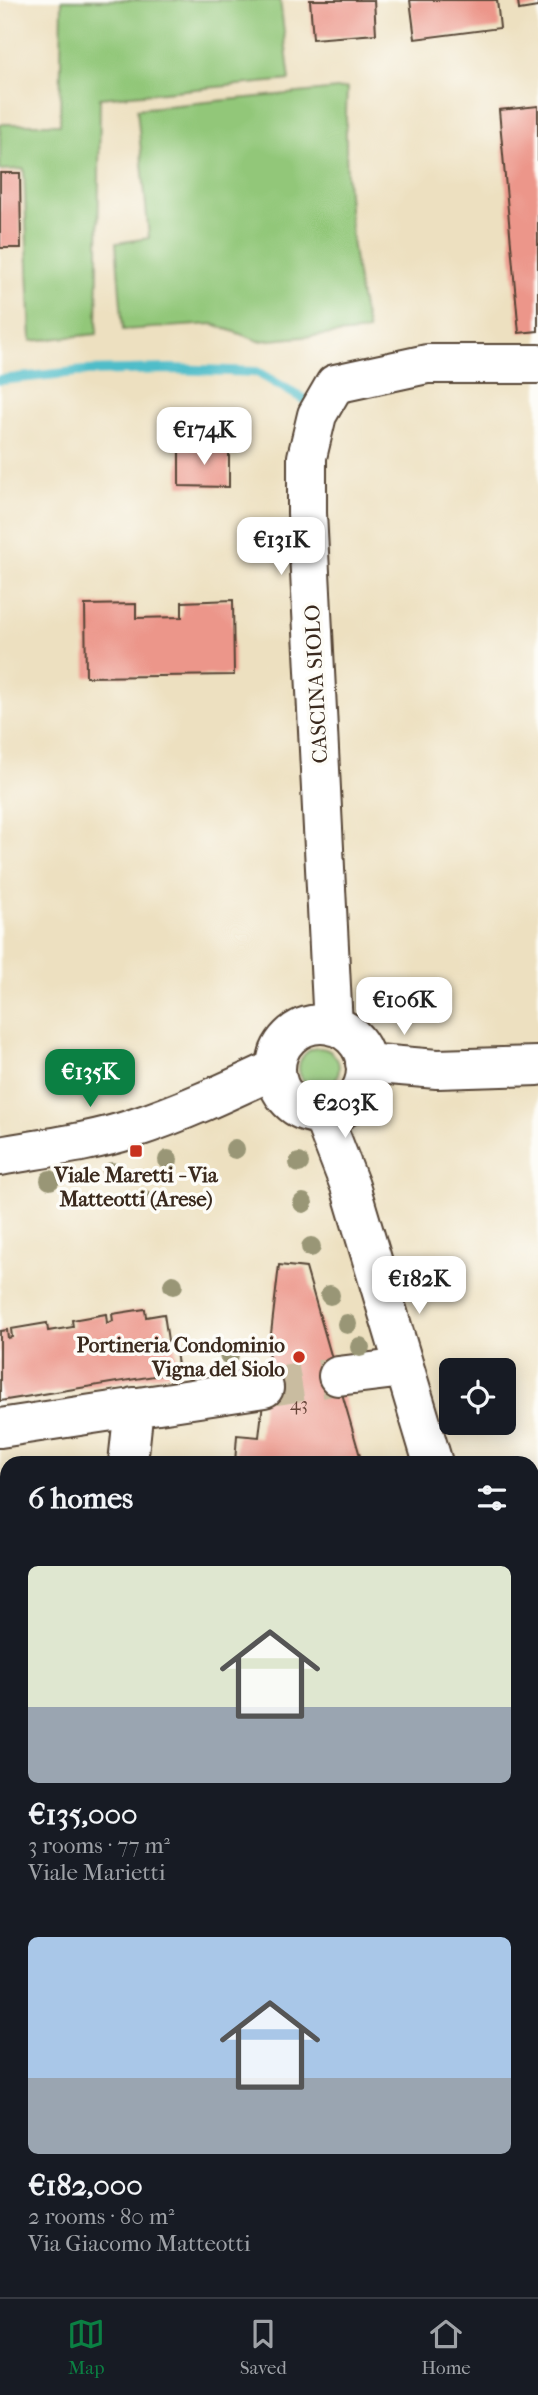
<!DOCTYPE html>
<html lang="en">
<head>
<meta charset="utf-8">
<style>
	:root { --surface:#171b24; --page:#20242c; --text:#f1f3f6; --muted:#9ea1a6; --line:#363941; --accent:#0b8043 }
	body { margin:0; font-family:"IM FELL French Canon",serif; background:var(--page); color:var(--text); height:100vh; display:flex; flex-direction:column; font-size:26px; white-space:nowrap }
	* { box-sizing:border-box; margin:0 }
	p { font-size:23px; color:var(--muted) }
	.icon { flex:none; width:38px; height:38px; fill:none; stroke:currentColor; stroke-width:2; stroke-linecap:round; stroke-linejoin:round }
	.map { position:relative; flex:1; overflow:hidden }
	.details { position:absolute; left:0px; top:1456px; width:539px; height:842px; display:flex; flex-direction:column; background:var(--surface); border-radius:21px 21px 0 0; box-shadow:0 4px 18px #0003 }
	.details>* { flex:none }
	.controls { position:absolute; left:439px; top:1358px; display:grid; gap:14px }
	.controls a { display:grid; place-items:center; width:77px; height:77px; border-radius:10px; background:var(--surface); box-shadow:0 4px 18px #0003; font-size:35px }
	.price { position:absolute; translate:-50% -60px; padding:0 16px; border-radius:14px; background:#fff; color:#222; font-size:23px; line-height:46px; filter:drop-shadow(0 2px 4px #0008) }
	.price::after { content:''; position:absolute; left:50%; top:42px; width:21px; height:16px; margin-left:-10px; background:inherit; clip-path:polygon(0 0,100% 0,50% 100%) }
	.price.current { background:var(--accent); color:#fff }
	ul { padding:0; list-style:none }
	li { display:grid; align-content:center; gap:14px; height:371px; padding:0 28px }
	li span { display:grid; place-items:center; height:217px; border-radius:10px; color:#555 }
	li>.icon { margin-inline-start:auto }
	span .icon { width:126px; height:126px; fill:#fffc; stroke-width:1 }
	li b { font-size:30px }
	h2 { display:flex; justify-content:space-between; align-items:center; height:84px; padding:0 28px; font-size:30px }
	.menu { display:flex; justify-content:space-around; align-items:center; height:98px; border-top:2px solid var(--line); background:var(--surface); font-size:19px; color:var(--muted) }
	.menu a { display:grid; justify-items:center; gap:4px }
	.menu .current { color:var(--accent) }
	.map>svg:first-child { display:block }
	.built { fill:#f7d0cd }
	.green { fill:#92c779; stroke:#66784c; stroke-width:2 }
	.lines { fill:none; stroke-linecap:round; stroke-linejoin:round }
	.stream { stroke:#50bdc9; stroke-width:10 }
	.building { fill:#ec968a }
	.minor-tunnel { stroke:#c9bca0; stroke-width:38; stroke-dasharray:38 19; stroke-linecap:butt }
	.minor-casing { stroke:#564536; stroke-width:42 }
	.minor { stroke:#fff; stroke-width:38 }
	.tree { fill:#999676 }
	.poi-dot { fill:#c8321e; stroke:#fdfcf7; stroke-width:2.5 }
	.labels { text-anchor:middle; dominant-baseline:central; stroke-width:7; stroke-linejoin:round; paint-order:stroke }
	.number-label { font-size:18px; fill:#674539 }
	.street-label { font-size:21px; fill:#3b2a1e; stroke:#fdfcf7 }
	.poi-label { font-size:21px; font-weight:bold; fill:#3b2a1e; stroke:#fdfcf7 }
</style>
</head>
<body>
<div class="map">
<svg width="538" height="2297" viewBox="0 0 538 2297">
	<rect width="100%" height="100%" fill="#fdfcf7"/>
	<filter id="ink" filterUnits="userSpaceOnUse"><feTurbulence type="fractalNoise" baseFrequency=".0143" numOctaves="2"/><feDisplacementMap in="SourceGraphic" scale="14" xChannelSelector="R" yChannelSelector="G"/><feConvolveMatrix kernelMatrix="1 2 1 2 8 2 1 2 1" color-interpolation-filters="sRGB"/></filter>
	<filter id="wash" filterUnits="userSpaceOnUse"><feTurbulence type="fractalNoise" baseFrequency=".00686" numOctaves="4" result="noise"/><feDisplacementMap in="SourceGraphic" scale="28" xChannelSelector="R" yChannelSelector="G"/><feGaussianBlur stdDeviation="1.57" result="paint"/><feColorMatrix in="noise" values="0 0 0 0 0 0 0 0 0 0 0 0 0 0 0 0 0 1.4 0 .05"/><feComposite in="paint" operator="in"/></filter>
	<g filter="url(#wash)">
		<rect width="100%" height="100%" fill="#ede0c0"/>
		<!-- built -->
		<path class="built" d="M532 1794 538 1806V2297H244L243 2291H532Z"/>
		<!-- green -->
		<path class="green" d="M62 0H280L290 80 100 98 97 334 31 341 24 169 0 170V124H60Z
			M347 88C343 165 350 257 368 331L259 341 213 324 123 330 116 243 149 238 137 109Z
			M299 1068a20 20 0 1 1 40 0a20 20 0 1 1-40 0Z"/>
		<g class="lines">
			<!-- stream -->
			<path class="stream" d="M0 380 85 371 171 369 257 372 307 401"/>
		</g>
		<g id="blocks">
			<!-- building -->
			<path class="building" d="M310 0H374L376 34 313 39Z
				M410 0H497L500 28 415 39Z
				M518 0H538V7L519 10Z
				M538 106V331L519 333 499 110Z
				M0 173H20L21 248H0Z
				M179 446 229 448V487L179 486Z
				M233 600 234 675 86 677 85 605 136 604V618L182 617V602Z
				M279 1265 306 1268 362 1463H235L237 1435 259 1437Z
				M145 1309 146 1317 164 1314 169 1347 175 1345 179 1372 0 1401V1331L7 1330 8 1338 12 1337 11 1329 47 1323 48 1331 73 1327 72 1320 106 1314 107 1323 113 1321 112 1314Z
				M0 1526 7 1527V1599L0 1598Z
				M0 1804H7V1875L0 1874Z
				M538 2098V2125L532 2126V2099Z
				M532 2204 538 2233V2252L532 2253Z
				M50 2291H138L137 2297H50Z
				M443 2291 444 2297H414V2295Z"/>
		</g>
	</g>
	<g filter="url(#ink)">
		<use href="#blocks" fill-opacity="0" stroke="#564536" stroke-width="2"/>
		<g class="lines">
			<!-- minor-tunnel -->
			<path class="minor-tunnel" d="M264 1388 338 1376"/>
			<defs>
				<path id="minor" d="M276 1069a45 45 0 1 1 90 0a45 45 0 1 1-90 0Z
					M333 1026 307 513V457L317 415 335 384 427 364H538
					M365 1063 437 1069 538 1066
					M322 1114 350 1186 433 1463
					M0 1156C44 1148 89 1143 132 1129 181 1113 228 1091 275 1069
					M338 1376 404 1368
					M0 1428 264 1388
					M128 1463 134 1407
					M0 1609 7 1610
					M532 1732 538 1744
					M0 1789H7"/>
			</defs>
			<!-- minor casing -->
			<use href="#minor" class="minor-casing"/>
			<!-- minor -->
			<use href="#minor" class="minor"/>
		</g>
		<!-- trees -->
		<g class="tree">
			<circle cx="235" cy="1149" r="10"/>
			<circle cx="168" cy="1160" r="10"/>
			<circle cx="299" cy="1163" r="10"/>
			<circle cx="112" cy="1172" r="10"/>
			<circle cx="50" cy="1180" r="10"/>
			<circle cx="144" cy="1200" r="10"/>
			<circle cx="303" cy="1203" r="10"/>
			<circle cx="311" cy="1247" r="10"/>
			<circle cx="173" cy="1285" r="10"/>
			<circle cx="330" cy="1295" r="10"/>
			<circle cx="347" cy="1324" r="10"/>
			<circle cx="360" cy="1347" r="10"/>
			<circle cx="229" cy="1355" r="10"/>
		</g>
	</g>
	<!-- markers -->
	<g class="poi-dot">
		<rect x="129" y="1144" width="14" height="14" rx="3.5"/>
		<circle cx="299" cy="1357" r="7"/>
	</g>
	<g class="labels">
		<!-- number labels -->
		<g class="number-label">
			<text x="299" y="1404">43</text>
		</g>
		<!-- street labels -->
		<g class="street-label">
			<text transform="translate(316 684) rotate(-93)">CASCINA SIOLO</text>
		</g>
		<!-- poi labels -->
		<g class="poi-label">
			<text x="136" y="1175">Viale Maretti - Via<tspan x="136" dy="24">Matteotti (Arese)</tspan></text>
			<text x="285" y="1345" text-anchor="end">Portineria Condominio<tspan x="285" dy="24">Vigna del Siolo</tspan></text>
		</g>
	</g>
</svg>
<div class="controls">
<a><svg class="icon" aria-label="locate" viewBox="0 0 24 24"><circle cx="12" cy="12" r="6"/><path d="M12 2v4M12 18v4M2 12h4M18 12h4"/></svg></a>
</div>
<b class="price" style="left:204px;top:467px">€174K</b>
<b class="price" style="left:281px;top:577px">€131K</b>
<b class="price" style="left:404px;top:1037px">€106K</b>
<b class="price current" style="left:90px;top:1109px">€135K</b>
<b class="price" style="left:345px;top:1140px">€203K</b>
<b class="price" style="left:419px;top:1316px">€182K</b>
<section class="details">
<h2>6 homes<svg class="icon" aria-label="filters" viewBox="0 0 24 24"><path d="M4 7h16M4 17h16"/><circle cx="9" cy="7" r="2"/><circle cx="15" cy="17" r="2"/></svg></h2>
<ul>
<li><span style="background:linear-gradient(#dfe7d0 65%,#9aa5b1 0)"><svg class="icon" aria-label="home" viewBox="0 0 24 24"><path d="M3 11l9-7 9 7M6 9v11h12V9"/></svg></span><div><b>€135,000</b><p>3 rooms · 77 m²</p><p>Viale Marietti</p></div></li>
<li><span style="background:linear-gradient(#a9c7e8 65%,#9aa5b1 0)"><svg class="icon" aria-label="home" viewBox="0 0 24 24"><path d="M3 11l9-7 9 7M6 9v11h12V9"/></svg></span><div><b>€182,000</b><p>2 rooms · 80 m²</p><p>Via Giacomo Matteotti</p></div></li>
</ul>
</section>
</div>
<nav class="menu">
<a class="current"><svg class="icon" aria-label="map" viewBox="0 0 24 24"><path d="M3 6l6-2 6 2 6-2v14l-6 2-6-2-6 2zM9 4v14M15 6v14"/></svg>Map</a>
<a><svg class="icon" aria-label="saved" viewBox="0 0 24 24"><path d="M7 4h10v16l-5-4-5 4z"/></svg>Saved</a>
<a><svg class="icon" aria-label="home" viewBox="0 0 24 24"><path d="M3 11l9-7 9 7M6 9v11h12V9"/></svg>Home</a>
</nav>
</body>
</html>
